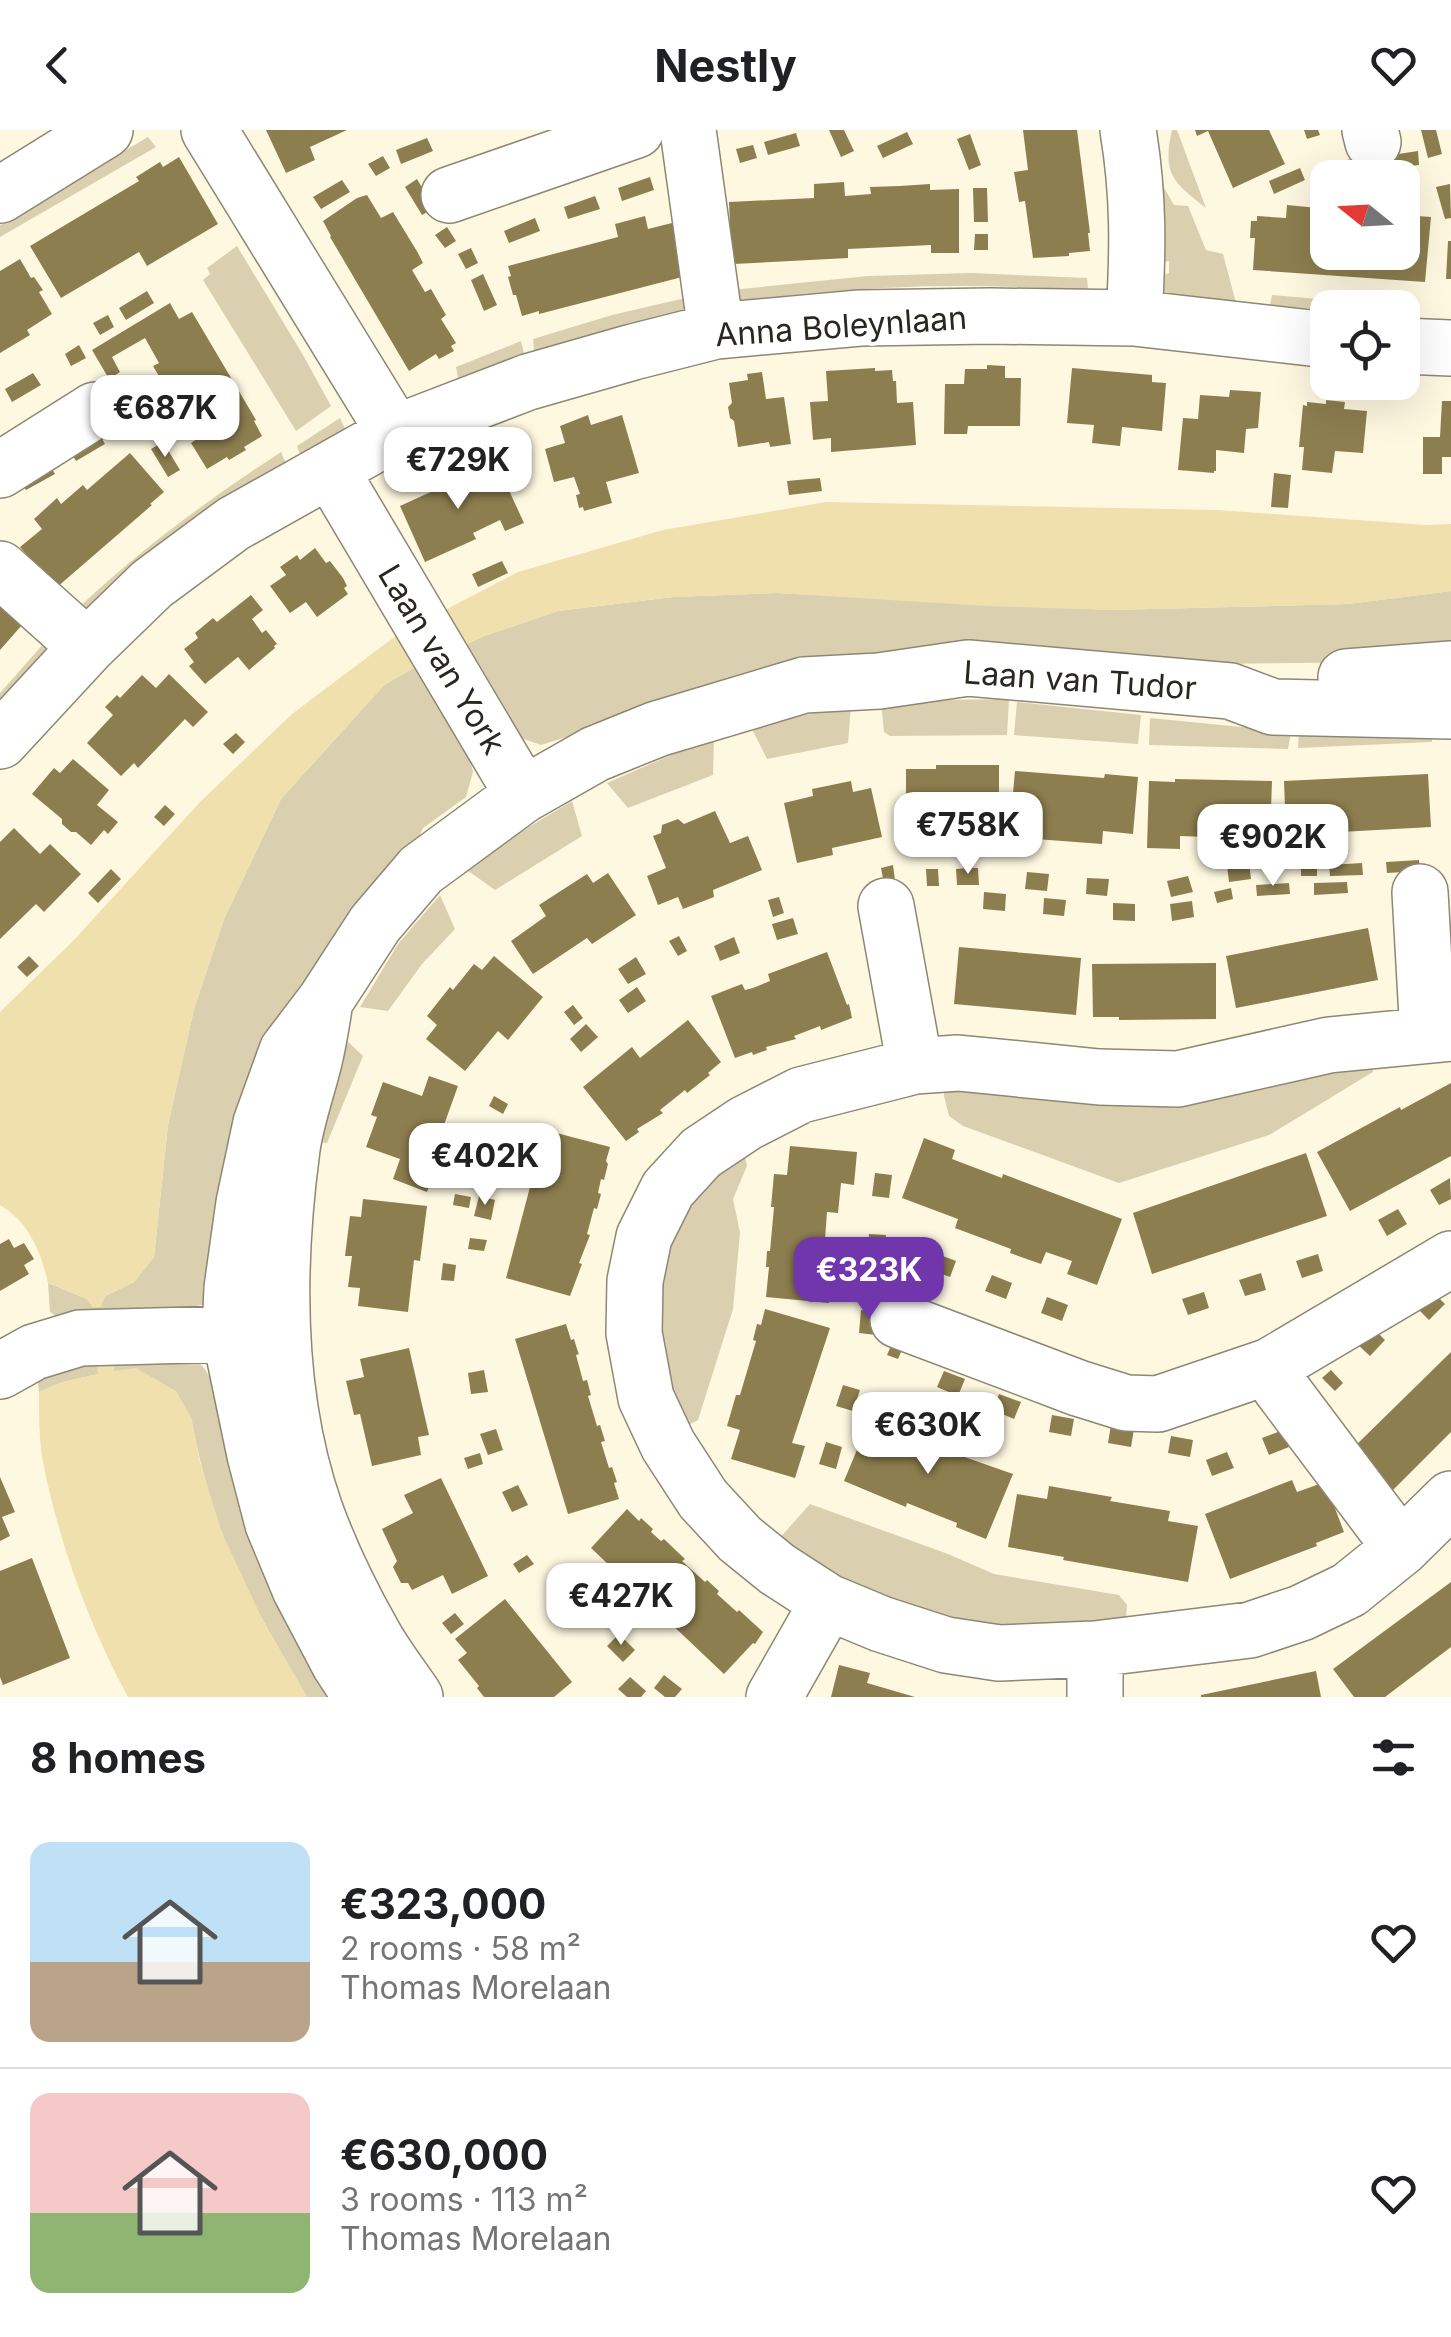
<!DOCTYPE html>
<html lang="en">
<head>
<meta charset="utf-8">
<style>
	:root { --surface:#fff; --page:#f2f2f2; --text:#202124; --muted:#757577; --line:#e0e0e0; --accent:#7136ac }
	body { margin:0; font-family:Inter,sans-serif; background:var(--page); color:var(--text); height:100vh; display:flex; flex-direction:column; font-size:38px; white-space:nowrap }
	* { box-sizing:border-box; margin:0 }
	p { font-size:32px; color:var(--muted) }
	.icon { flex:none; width:55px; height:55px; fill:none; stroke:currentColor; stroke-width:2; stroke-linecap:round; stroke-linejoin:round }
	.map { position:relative; height:1567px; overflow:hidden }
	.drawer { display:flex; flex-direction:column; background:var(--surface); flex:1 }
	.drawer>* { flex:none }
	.needle { width:65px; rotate:288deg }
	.controls { position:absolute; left:1310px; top:30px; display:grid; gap:20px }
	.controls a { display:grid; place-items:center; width:110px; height:110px; border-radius:20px; background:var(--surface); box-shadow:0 10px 40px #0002; font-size:50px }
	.price { position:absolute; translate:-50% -85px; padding:0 22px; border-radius:20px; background:#fff; color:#222; font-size:32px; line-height:65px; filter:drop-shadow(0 2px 5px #0008) }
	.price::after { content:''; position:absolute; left:50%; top:60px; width:30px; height:22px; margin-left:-15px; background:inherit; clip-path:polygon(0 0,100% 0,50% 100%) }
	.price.selected { background:var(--accent); color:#fff }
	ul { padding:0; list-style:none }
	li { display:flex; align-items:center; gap:30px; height:250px; padding:0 30px }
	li+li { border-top:2px solid var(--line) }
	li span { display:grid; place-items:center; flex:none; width:280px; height:200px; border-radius:20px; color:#555 }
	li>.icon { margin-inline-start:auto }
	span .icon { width:120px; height:120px; fill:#fffc; stroke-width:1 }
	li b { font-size:42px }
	h2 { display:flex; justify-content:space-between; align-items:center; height:120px; padding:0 30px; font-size:42px }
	header { display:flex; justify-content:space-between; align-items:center; height:130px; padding:0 30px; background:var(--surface); font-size:45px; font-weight:700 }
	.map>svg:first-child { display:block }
	.green { fill:#dad0b0 }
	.water { fill:#efe0ad }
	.building { fill:#8d7e4f }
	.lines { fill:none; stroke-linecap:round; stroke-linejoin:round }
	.minor-casing { stroke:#8d8773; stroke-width:58 }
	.minor { stroke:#fff; stroke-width:55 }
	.labels { text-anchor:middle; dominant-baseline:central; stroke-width:8; stroke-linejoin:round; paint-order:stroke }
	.street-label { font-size:32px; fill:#29271f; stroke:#fff }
</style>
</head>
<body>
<header><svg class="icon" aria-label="back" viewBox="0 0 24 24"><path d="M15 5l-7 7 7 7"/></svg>Nestly<svg class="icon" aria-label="heart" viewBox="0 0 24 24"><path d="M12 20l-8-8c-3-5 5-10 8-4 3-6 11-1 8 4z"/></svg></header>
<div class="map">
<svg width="1451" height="1567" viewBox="0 0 1451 1567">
	<rect width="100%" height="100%" fill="#fef8e1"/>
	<!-- green -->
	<path class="green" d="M1172 0H1177L1206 78C1173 52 1162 44 1172 0Z
		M148 7 156 17 0 107V95Z
		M1159 49 1174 75 1188 76 1206 120 1223 124 1239 184 1161 176 1150 149 1169 143V131L1156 134Z
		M237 116 303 225 331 276 296 301 203 150 210 144 207 138Z
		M971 143 1087 148 1088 160C1000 155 913 154 825 162 795 164 764 169 733 173L731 160 868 146Z
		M1272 165 1399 176 1400 177 1328 178 1327 180 1270 175Z
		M694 166 697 179 622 196 534 221 533 209 612 185Z
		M521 211 524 223 458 248 456 237Z
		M340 288 347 303 301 327 297 316Z
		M281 322 287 336 76 494 71 485C135 423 206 371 281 322Z
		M1451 461V525L1397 532 1209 534 948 521 574 615 570 606 541 615 521 608 467 514 484 506 558 481 673 467 777 463 1110 480 1347 474Z
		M46 511 57 512 0 580V563Z
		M417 536 468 621 473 642 466 667 423 698 219 1151 202 1175 68 1195 50 1182 48 1153 87 1169 93 1177H100L105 1166 134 1152 154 1127 168 995 194 879 224 789 281 669 384 555Z
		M1009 569 1007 605 890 606 884 602 881 571Z
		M1017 572 1141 585 1138 614 1014 605Z
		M851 575 848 613 767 629 751 597Z
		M1150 588 1291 602 1288 619 1149 615Z
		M1299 600 1432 602V612L1298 618Z
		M714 606 713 645 628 678 607 653Z
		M572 671 582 706 495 760 467 740 524 700Z
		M440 765 455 799 422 834 388 881 360 877 398 814Z
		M346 910 363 926 327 1013 316 1012Z
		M1372 926 1373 942 1269 1005 1119 1053 963 996 949 986 944 966V951Z
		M742 1011 747 1036 733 1069 740 1103 733 1179 698 1290 679 1300 665 1269 657 1122 701 1041Z
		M193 1227C221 1250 221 1284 227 1318 238 1379 258 1439 286 1494 299 1519 315 1543 330 1567H307C276 1513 242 1459 221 1400 208 1363 198 1326 191 1287L114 1241 113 1232 98 1244 63 1252 39 1262 37 1244 63 1228Z
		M810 1374 948 1424 994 1444 1119 1465 1127 1475 1126 1490 1046 1509 889 1481 777 1411Z"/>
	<!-- water -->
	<path class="water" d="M826 372 1218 380 1426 395 1451 394V461L1347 474 1110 480 987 476 777 463 673 467 558 481 484 506 417 536 384 555 281 669 224 789 194 879 168 995 154 1127 134 1152 105 1166 101 1177H93L87 1169 48 1153C41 1122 29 1092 0 1075V882L74 810 201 671 292 584 397 505 518 442 663 400Z
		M112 1231 114 1241 136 1238 176 1261 191 1287 200 1332 222 1403 264 1493 307 1567H128C89 1495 59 1413 43 1332 39 1310 39 1285 39 1262L63 1252 98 1244 97 1234Z"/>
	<!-- building -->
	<path class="building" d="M266 0H347L310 17 315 30 286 43Z
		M829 0H844L854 21 841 27Z
		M1023 0H1077L1090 103H1088L1090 121 1069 123V126L1033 128 1025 71 1019 72 1014 42 1028 40Z
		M1195 0H1269L1285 34 1233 58 1208 1 1197 6Z
		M1304 0H1318L1320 5 1307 9Z
		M1421 0H1436L1442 24 1428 28Z
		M907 2 913 14 883 28 877 16Z
		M796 3 800 16 768 25 764 12Z
		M970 4 981 35 969 40 957 9Z
		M427 8 433 21 401 34 396 20Z
		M753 15 757 28 740 33 736 19Z
		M1418 21 1419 35 1387 39 1385 26Z
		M383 26 390 38 376 46 368 34Z
		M179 27 218 94 147 136 139 122 61 168 30 116 139 51 136 47 160 32 163 37Z
		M1363 28 1365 42 1332 46 1330 32Z
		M1300 38 1305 50 1274 64 1269 51Z
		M650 47 654 60 622 71 618 58Z
		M417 49 434 78 422 85 405 57Z
		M342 50 350 62 321 79 313 67Z
		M844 52 845 66 871 64 870 57 900 56 930 54V60L959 59V123H931V115L848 119V128L733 134 727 94 730 93 729 72 814 68V54Z
		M1450 54 1451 88 1445 89 1436 57Z
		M973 58H987L988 92H974Z
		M367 65 381 88 393 82 418 123 423 133 412 140 425 162 431 159 446 185 441 189 456 213 451 216 454 221 439 229 436 224 409 241 330 107 331 106 323 91 357 68Z
		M595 66 600 79 568 89 564 77Z
		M1287 75 1318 78 1317 91 1328 92V122H1402V85L1431 87 1425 152 1253 140 1255 108H1250L1251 91H1257V86L1286 88Z
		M645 86 648 99 676 92 690 145 539 184V181L522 186 516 165H513L508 147 511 146 508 136 618 107 615 94Z
		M535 88 540 101 509 113 504 101Z
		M447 97 456 111 445 118 435 105Z
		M975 104H988V120H974Z
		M1448 111H1451V149H1446Z
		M471 118 478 133 466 139 458 124Z
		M20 129 31 148 34 147 43 160 39 162 52 184 27 200 30 205 0 223V141Z
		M483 144 497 175 484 181 471 150Z
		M147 161 154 173 126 190 119 178Z
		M170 173 179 189 192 182 256 290 254 291 262 306 244 317 246 320 229 330 227 327 207 339 191 313 197 309 182 285 188 281 175 259 169 263 153 236 159 233 145 208 112 227 120 242 109 249 92 220Z
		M108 185 114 197 100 205 93 193Z
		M79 215 86 228 71 236 65 224Z
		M987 235 1005 236V248H1021L1020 296H968L967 304H944L945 254H964L965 239H987Z
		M875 238V241L892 240 893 251H896L897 273 913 272 916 315 831 322V308L813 310 810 272 828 271 826 241Z
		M1072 238 1152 245V252L1166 253 1162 301 1122 297 1120 316 1092 313 1094 295 1067 293Z
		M762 242 766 269 784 267 791 314 770 317 769 312 738 317 734 291 730 288 728 277 732 273 729 253 748 250 747 244Z
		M33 243 41 255 12 272 5 259Z
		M1230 260 1261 262 1258 298 1246 299 1244 323 1216 320V341H1214V343L1178 340 1183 288 1198 289 1200 265 1229 267Z
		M133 263 150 291 139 298 122 270Z
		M1326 270 1345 272 1344 279 1367 281 1363 323 1335 321 1332 343 1302 340 1304 317H1299L1303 275 1307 276V272L1326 274Z
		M1442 271H1451V327H1442V344H1423V307H1440Z
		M588 285 591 295 622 285 639 343 606 352 612 373 584 381 583 377 579 378 576 365 580 364 574 347 554 352 545 319 565 313 560 296Z
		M98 302 105 314 76 331 69 319Z
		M163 312 180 340 168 347 151 319Z
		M130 323 164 362 150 374 152 375 56 458 20 417 42 399 34 389 57 368 61 374 83 355 87 360Z
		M48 332 55 344 26 360 20 349Z
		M477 334 490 361 506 354 524 393 505 401 500 390 473 403 476 409 425 432 400 376 435 360 431 349 447 343 448 347Z
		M1274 343 1291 345 1288 378 1271 377Z
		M820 348 822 361 789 365 787 351Z
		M315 418 326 433 330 431 343 448 347 456 344 458 348 464 317 487 306 472 290 483 270 456 286 445 280 437 297 425 300 430Z
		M502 431 508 443 478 457 472 444Z
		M251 465 263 480 252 489 262 503 266 500 277 514 274 516 275 518 249 540 238 527 205 554 189 536 194 532 184 519 198 508 195 503 213 488 217 492Z
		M0 476 22 495 0 520Z
		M169 544 208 582 193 597 185 589 138 638 134 633 121 646 87 613 113 585 105 577 117 565 120 568 142 545 156 558Z
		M236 603 245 612 233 624 223 614Z
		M73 629 109 660 97 675 118 692 108 704 104 700 91 715 76 702H71L62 694V689L32 664 54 638 60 643Z
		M936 635H999V706H906V639H936Z
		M1015 641 1104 648 1105 644 1138 647 1133 704 1103 701 1102 714 1009 707Z
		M1428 644 1431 697 1286 705 1284 651Z
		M1175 649 1272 651 1270 708H1240V714L1207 713V707L1180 706V719L1147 718 1149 651 1175 652Z
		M851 651 853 662 871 658 882 707 832 718 833 725 797 733 784 673 813 666 812 659Z
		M165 675 175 684 164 696 154 687Z
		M715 681 730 713 748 706 762 740 713 760 714 767 683 779 678 767 658 775 647 746 666 738 653 706 661 703 662 695 678 689 684 694Z
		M14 698 40 724 50 714 81 744 44 782 36 774 0 809V712Z
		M1419 730 1420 741 1387 743 1386 732Z
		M1249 732 1251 749 1229 752 1227 735Z
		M1362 733 1363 745 1330 746 1329 735Z
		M893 735 896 758 885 759 881 738Z
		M1301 735H1317V746H1301Z
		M968 738H978L979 755H957L956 739Z
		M111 739 121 749 98 773 88 763Z
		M926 739H938L939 756H927Z
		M1027 742 1049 744 1047 761 1025 759Z
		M608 743 636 785 592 814 587 808 533 844 511 811 546 786 539 775 587 744 593 753Z
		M1188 746 1193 762 1171 767 1167 751Z
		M1087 748 1109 749 1107 766 1086 764Z
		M1347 752 1348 763 1314 765V753Z
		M1289 753 1290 764 1257 766 1256 755Z
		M1231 758 1233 769 1217 773 1214 762Z
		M984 762 1006 764 1005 781 983 779Z
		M779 767 784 783 773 787 768 770Z
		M1044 768 1066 770 1064 786 1043 784Z
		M1192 771 1194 787 1172 791 1170 774Z
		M1113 773 1135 774V791L1113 790Z
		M793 788 798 804 777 810 772 794Z
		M1368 798 1378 850 1236 878 1226 826Z
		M679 806 687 821 678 826 669 811Z
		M734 807 740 823 720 831 714 816Z
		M959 817 1081 828 1076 885 954 874Z
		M827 822 847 875 849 874 852 888 821 900 820 896 794 906 796 909 766 917 767 920 753 925 752 922 735 928 711 866 742 854 745 860 753 858 770 851 768 844Z
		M29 826 39 836 27 847 17 837Z
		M494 826 543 867 508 910 498 901 465 941 426 909 437 895 427 886 450 857 453 860 474 834 482 840Z
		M636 827 646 844 628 854 618 839Z
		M1216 833V889L1119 890V887H1093L1092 834Z
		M637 857 646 871 628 883 619 870Z
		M573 875 583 888 574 895 564 882Z
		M688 890 721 932 708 943 710 945 687 963 685 960 660 980 663 983 637 999 639 1002 626 1011 583 957 632 917 640 928Z
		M586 894 598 907 581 922 570 909Z
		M429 946 458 956 440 1006 446 1008 427 1062 393 1049 400 1029 366 1017 377 987 371 985 383 952 422 966Z
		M1451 953V1026L1350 1081 1317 1022 1400 977 1401 980Z
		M494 966 508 974 503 984 489 976Z
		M545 1000 610 1017 606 1031 608 1034 604 1050 601 1049 598 1063 601 1064 597 1079 594 1078 587 1104 590 1105 579 1133 582 1134 570 1166 506 1148Z
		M499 1007 515 1013 508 1032 492 1026Z
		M924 1008 955 1020 952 1029 1002 1048 1003 1044 1122 1089 1097 1155 1067 1144 1072 1131 1046 1122 1041 1134 1010 1123 1011 1119 955 1098 958 1089 902 1068Z
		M790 1016 857 1022 854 1055 841 1053 838 1083 827 1082 825 1109 835 1110 829 1173 766 1167 769 1137H766L767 1121H770L774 1077H771L774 1044 787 1045Z
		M1306 1023 1327 1086 1152 1144 1133 1083Z
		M875 1043 892 1045 889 1068 872 1066Z
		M1450 1048 1451 1069 1439 1075 1430 1060Z
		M455 1064 471 1067 469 1078 453 1075Z
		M479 1066 495 1070 491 1090 474 1086Z
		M363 1069 427 1076 420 1131 414 1130 408 1182 358 1176 360 1158 348 1157 352 1126H345L350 1086 361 1087Z
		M1398 1079 1407 1094 1387 1106 1378 1090Z
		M869 1104 886 1105 884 1128 867 1127Z
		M470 1108 487 1110 484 1121 468 1119Z
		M9 1109 14 1118 24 1113 34 1129 24 1135 29 1144 0 1161V1114Z
		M907 1111 918 1116 912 1132 901 1127Z
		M935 1123 956 1131 950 1147 929 1139Z
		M1318 1124 1323 1141 1302 1148 1296 1131Z
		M443 1133 456 1135 454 1151 441 1150Z
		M1261 1143 1266 1160 1245 1166 1239 1150Z
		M992 1145 1012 1153 1006 1169 985 1161Z
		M1204 1162 1209 1178 1188 1185 1182 1169Z
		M1433 1162 1445 1174 1429 1190 1417 1178Z
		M1047 1167 1068 1175 1062 1191 1041 1183Z
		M765 1179 830 1198 792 1313 805 1316 795 1348 731 1329 740 1300 727 1296 736 1265H740L756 1211 753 1210 757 1194 761 1195Z
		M861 1180 879 1182 876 1205 859 1203Z
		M566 1194 571 1210 574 1209 578 1222 579 1224 576 1225 583 1251 587 1250 591 1265 588 1266 597 1296 600 1295 605 1311 601 1312 609 1338 612 1337 617 1352 614 1353 619 1369 568 1384 515 1209Z
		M1373 1198 1385 1210 1370 1226 1357 1214Z
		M894 1209 905 1213 898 1229 887 1225Z
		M409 1218 429 1305 418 1307 421 1325 372 1336 360 1284 354 1285 346 1251 364 1247 360 1229Z
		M1451 1222V1302L1391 1362 1350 1321Z
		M484 1240 488 1262 471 1264 468 1243Z
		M1331 1240 1343 1253 1335 1261 1322 1248Z
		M944 1241 965 1249 958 1266 937 1257Z
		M843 1255 860 1260 853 1281 836 1276Z
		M999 1264 1021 1272 1014 1289 993 1280Z
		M1052 1285 1074 1289 1071 1306 1049 1302Z
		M871 1286 956 1321V1324L1013 1344 986 1409 956 1397 957 1393 907 1373 906 1377 844 1351Z
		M1111 1295 1134 1299 1131 1317 1108 1313Z
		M496 1299 503 1320 488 1325 480 1304Z
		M1283 1300 1289 1317 1269 1325 1262 1308Z
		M1171 1306 1193 1310 1190 1327 1168 1323Z
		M826 1312 842 1317 836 1339 819 1334Z
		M1227 1322 1234 1338 1212 1346 1206 1330Z
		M480 1323 483 1334 468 1339 464 1328Z
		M0 1347 15 1382 2 1387 10 1406 0 1411Z
		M441 1348 488 1446 452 1464 443 1445 412 1460 408 1453H401L393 1437 397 1431 382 1399 413 1383 404 1365Z
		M1292 1350 1297 1362 1325 1352 1344 1402 1316 1413 1317 1416 1230 1449 1205 1384Z
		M518 1355 528 1375 512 1382 502 1362Z
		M1049 1356 1112 1367 1110 1371 1170 1381 1168 1391 1198 1396 1188 1452 1063 1430 1064 1427 1008 1417 1017 1364 1047 1369Z
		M627 1379 639 1391 641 1388 653 1399 651 1402 661 1411 664 1409 685 1429 682 1431 705 1452 707 1450 719 1461 717 1464 737 1482 739 1480 763 1502 755 1514 753 1513 724 1544 591 1418Z
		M527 1425 534 1434 519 1443 513 1434Z
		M32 1428 70 1528 3 1555 0 1547V1441Z
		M1451 1452V1517L1385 1567H1354L1333 1539Z
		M579 1459 594 1476 581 1487 567 1469Z
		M505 1469 572 1552 554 1567H484L477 1558 479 1556 458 1530 467 1523 455 1509Z
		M455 1483 464 1494 451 1504 442 1493Z
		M619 1504 635 1520 623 1532 607 1516Z
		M839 1535 870 1543 867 1553 915 1567H831Z
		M1316 1541 1321 1567H1201V1565Z
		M664 1545 682 1559 675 1567H665L654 1558Z
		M630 1547 646 1561 641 1567H627L618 1559Z"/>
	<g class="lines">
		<defs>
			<path id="minor" d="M209 0 395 303
				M688 0 716 201
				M1128 0C1139 66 1138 121 1134 188
				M1370 0 1373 12
				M0 65 105 0
				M449 65 636 0
				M1402 216 1451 218
				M0 340 95 280
				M331 341 523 665
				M0 439 87 517
				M1346 547 1451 539
				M0 611 87 517 152 454 233 394 395 303 528 252 633 222 716 201 860 188 990 186 1134 188 1328 210
				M1420 762 1428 905
				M886 776 915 936
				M325 871 375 794 421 740 523 665 595 624 657 599 804 555 879 551 968 538 1230 561 1273 577 1451 581
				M1451 903 1329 915 1178 949 1099 947 958 933 915 936 801 965 746 993 701 1023 668 1059 644 1107 635 1151 634 1203 646 1268 668 1315 703 1369 740 1409 777 1439 828 1472 881 1494 946 1515 999 1523 1095 1519 1250 1500 1301 1483 1349 1460 1401 1418 1451 1369
				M898 1190 1078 1258 1126 1273 1158 1274 1270 1236 1451 1129
				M1270 1236 1280 1257 1401 1418
				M0 1241 34 1222 80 1208 265 1203
				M1095 1519V1567
				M361 1567 339 1533 300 1459 273 1394 255 1325 230 1205 232 1158 244 1073 261 993 287 921 325 871C322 891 319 911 314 931 307 960 296 990 292 1019 276 1138 275 1266 315 1380 330 1422 351 1465 373 1504 385 1526 401 1546 415 1567
				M774 1567 828 1472"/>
		</defs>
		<!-- minor casing -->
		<use href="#minor" class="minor-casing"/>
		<!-- minor -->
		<use href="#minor" class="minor"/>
	</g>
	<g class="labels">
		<!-- street labels -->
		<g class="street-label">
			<text transform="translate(841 196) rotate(-4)">Anna Boleynlaan</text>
			<text transform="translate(442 529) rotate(59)">Laan van York</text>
			<text transform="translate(1080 550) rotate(4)">Laan van Tudor</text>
		</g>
	</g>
</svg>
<div class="controls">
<a><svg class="needle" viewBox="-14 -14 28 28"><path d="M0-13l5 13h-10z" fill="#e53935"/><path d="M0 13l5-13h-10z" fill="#757577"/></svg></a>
<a><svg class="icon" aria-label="locate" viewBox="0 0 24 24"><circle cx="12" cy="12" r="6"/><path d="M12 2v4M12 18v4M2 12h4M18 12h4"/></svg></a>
</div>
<b class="price" style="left:165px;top:330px">€687K</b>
<b class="price" style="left:458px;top:382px">€729K</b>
<b class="price" style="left:968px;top:747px">€758K</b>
<b class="price" style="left:1273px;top:759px">€902K</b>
<b class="price" style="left:485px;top:1078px">€402K</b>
<b class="price selected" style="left:869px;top:1192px">€323K</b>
<b class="price" style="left:928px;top:1347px">€630K</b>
<b class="price" style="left:621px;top:1518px">€427K</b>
</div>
<section class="drawer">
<h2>8 homes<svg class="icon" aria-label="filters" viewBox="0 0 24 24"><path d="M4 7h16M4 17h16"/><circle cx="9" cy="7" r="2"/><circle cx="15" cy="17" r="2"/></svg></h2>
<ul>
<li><span style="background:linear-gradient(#bfe0f5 60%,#b9a48a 0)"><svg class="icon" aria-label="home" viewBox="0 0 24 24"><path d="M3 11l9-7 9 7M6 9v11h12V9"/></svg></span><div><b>€323,000</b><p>2 rooms · 58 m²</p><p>Thomas Morelaan</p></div><svg class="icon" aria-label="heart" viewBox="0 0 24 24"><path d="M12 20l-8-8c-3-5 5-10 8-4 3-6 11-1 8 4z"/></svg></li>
<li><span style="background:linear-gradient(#f6c9c9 60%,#8fb573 0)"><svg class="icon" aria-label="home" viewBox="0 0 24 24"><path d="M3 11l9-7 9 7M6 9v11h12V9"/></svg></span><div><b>€630,000</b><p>3 rooms · 113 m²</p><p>Thomas Morelaan</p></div><svg class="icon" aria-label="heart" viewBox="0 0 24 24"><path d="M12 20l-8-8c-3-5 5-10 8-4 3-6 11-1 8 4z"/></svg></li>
</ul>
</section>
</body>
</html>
